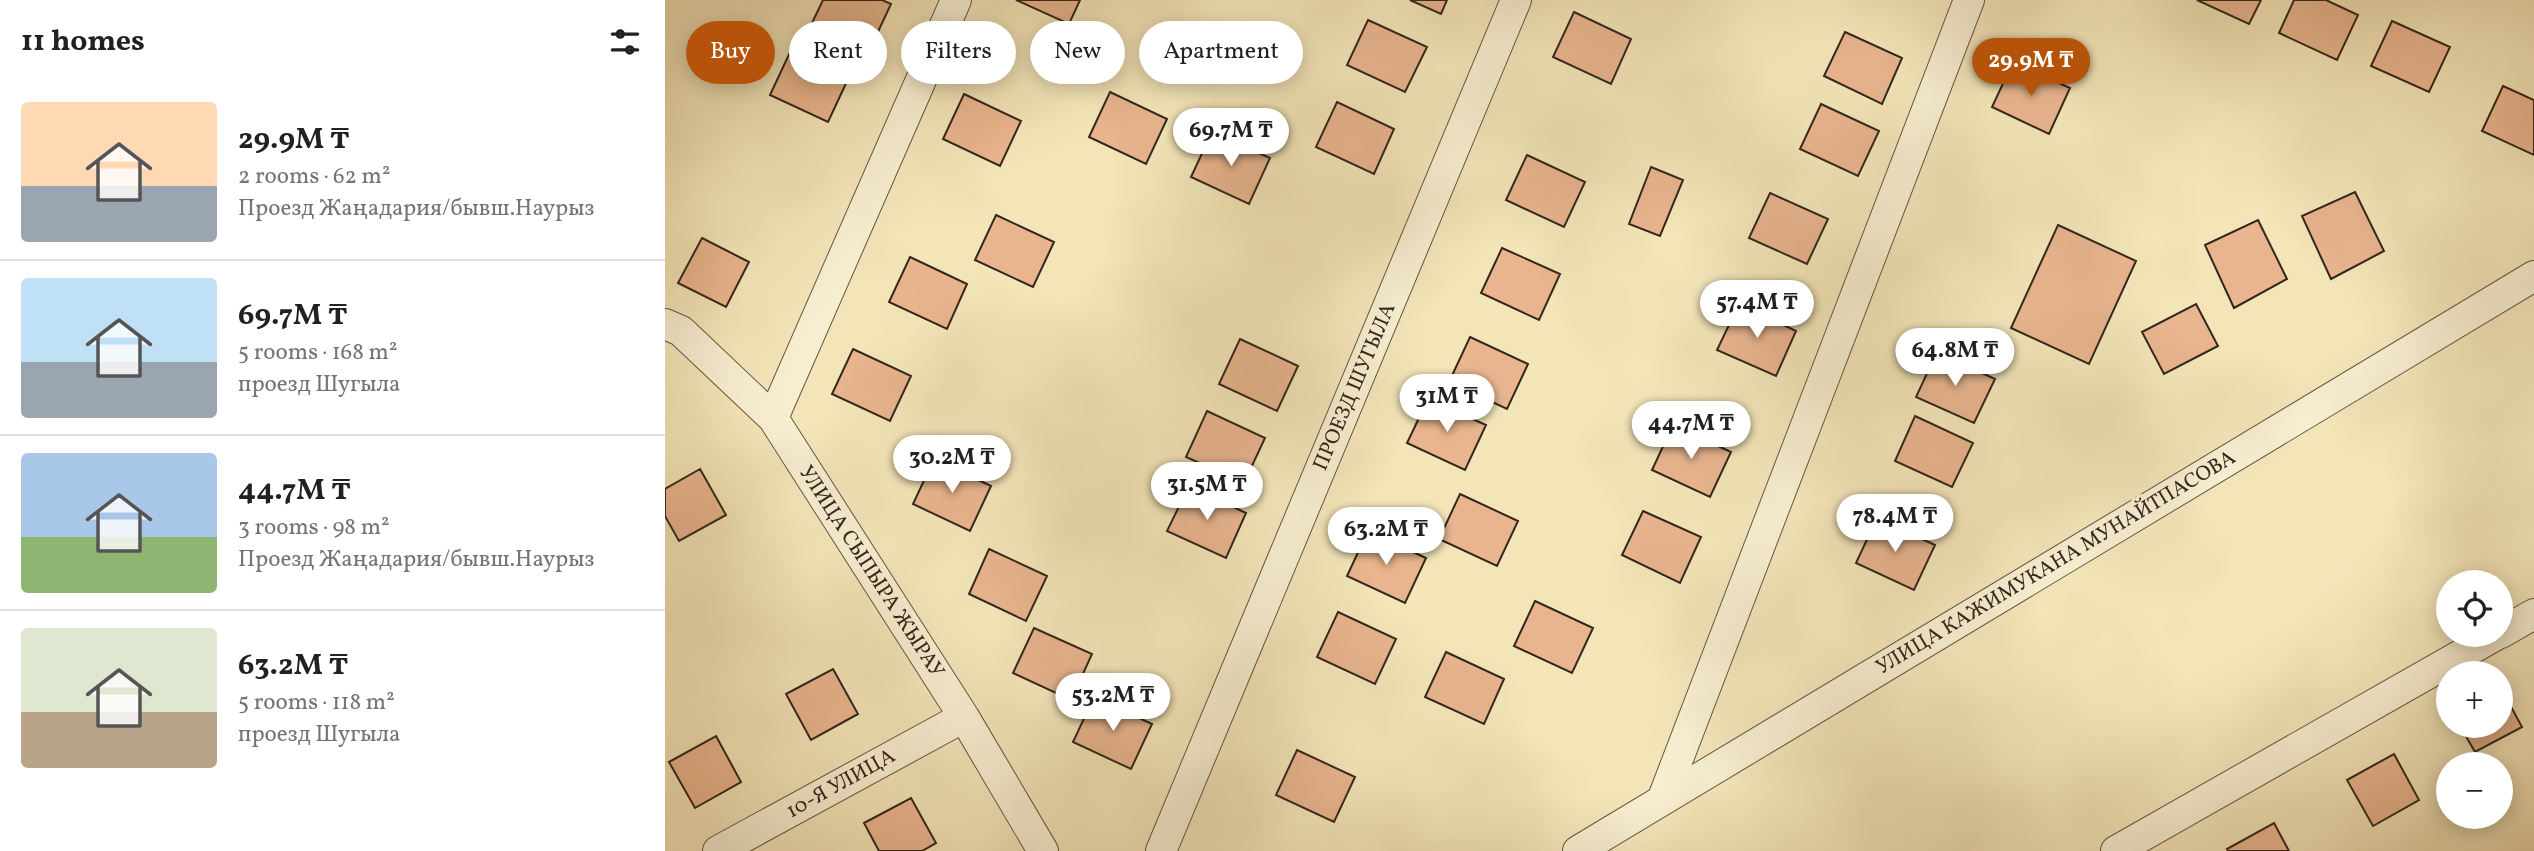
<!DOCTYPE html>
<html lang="en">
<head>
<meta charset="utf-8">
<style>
	:root { --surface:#fff; --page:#f2f2f2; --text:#202124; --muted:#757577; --line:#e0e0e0; --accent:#b45309 }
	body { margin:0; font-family:Vollkorn,serif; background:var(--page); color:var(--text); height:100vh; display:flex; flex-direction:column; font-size:26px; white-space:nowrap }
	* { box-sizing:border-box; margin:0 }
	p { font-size:23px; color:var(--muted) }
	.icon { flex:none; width:38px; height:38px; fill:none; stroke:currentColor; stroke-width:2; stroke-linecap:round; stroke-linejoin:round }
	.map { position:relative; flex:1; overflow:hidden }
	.panel { display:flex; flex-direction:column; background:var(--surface); width:665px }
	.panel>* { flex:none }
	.top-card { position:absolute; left:21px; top:21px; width:665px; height:63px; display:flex; gap:14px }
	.tools { position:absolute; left:1771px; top:570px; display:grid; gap:14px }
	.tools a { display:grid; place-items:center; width:77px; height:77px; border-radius:50%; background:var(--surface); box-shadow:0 4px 18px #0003; font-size:35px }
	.price { position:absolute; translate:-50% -60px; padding:0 16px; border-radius:24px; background:#fff; color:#222; font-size:23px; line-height:46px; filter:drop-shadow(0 2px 4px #0008) }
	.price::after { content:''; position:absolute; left:50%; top:42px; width:21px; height:16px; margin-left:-10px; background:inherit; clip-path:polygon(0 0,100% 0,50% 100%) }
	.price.selected { background:var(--accent); color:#fff }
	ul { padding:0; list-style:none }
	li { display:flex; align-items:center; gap:21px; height:175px; padding:0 21px }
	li+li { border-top:2px solid var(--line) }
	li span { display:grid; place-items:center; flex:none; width:196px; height:140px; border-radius:7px; color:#555 }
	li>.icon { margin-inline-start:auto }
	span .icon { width:84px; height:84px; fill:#fffc; stroke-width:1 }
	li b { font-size:30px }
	h2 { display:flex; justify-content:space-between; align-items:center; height:84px; padding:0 21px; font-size:30px }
	.chip { padding:0 24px; border-radius:32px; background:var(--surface); box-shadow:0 4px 18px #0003; font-size:24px; line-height:63px }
	.chip.selected { background:var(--accent); color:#fff }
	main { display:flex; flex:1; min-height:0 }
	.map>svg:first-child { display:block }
	.building { fill:#e8b58e; stroke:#34261d; stroke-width:2 }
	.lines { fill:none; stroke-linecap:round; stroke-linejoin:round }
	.minor-casing { stroke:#645644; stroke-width:32 }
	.minor { stroke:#f7eed1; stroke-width:30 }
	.labels { text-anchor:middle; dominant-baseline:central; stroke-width:6; stroke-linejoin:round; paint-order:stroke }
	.street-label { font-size:21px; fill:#34261d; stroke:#f7eed1 }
</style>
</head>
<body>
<main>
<section class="panel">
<h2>11 homes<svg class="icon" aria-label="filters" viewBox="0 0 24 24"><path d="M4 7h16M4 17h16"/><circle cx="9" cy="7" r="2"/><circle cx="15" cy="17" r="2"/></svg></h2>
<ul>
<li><span style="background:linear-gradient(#ffd9b3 60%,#9aa5b1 0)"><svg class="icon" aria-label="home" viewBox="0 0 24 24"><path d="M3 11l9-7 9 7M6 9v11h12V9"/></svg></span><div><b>29.9M ₸</b><p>2 rooms · 62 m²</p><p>Проезд Жаңадария/бывш.Наурыз</p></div></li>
<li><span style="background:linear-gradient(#bfe0f5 60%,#9aa5b1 0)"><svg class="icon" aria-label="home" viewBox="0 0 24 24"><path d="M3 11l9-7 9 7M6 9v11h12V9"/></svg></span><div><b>69.7M ₸</b><p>5 rooms · 168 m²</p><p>проезд Шугыла</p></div></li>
<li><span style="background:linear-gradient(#a9c7e8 60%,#8fb573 0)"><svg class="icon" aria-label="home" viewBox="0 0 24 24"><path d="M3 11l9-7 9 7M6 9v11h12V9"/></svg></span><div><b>44.7M ₸</b><p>3 rooms · 98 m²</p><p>Проезд Жаңадария/бывш.Наурыз</p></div></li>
<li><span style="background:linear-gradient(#dfe7d0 60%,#b9a48a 0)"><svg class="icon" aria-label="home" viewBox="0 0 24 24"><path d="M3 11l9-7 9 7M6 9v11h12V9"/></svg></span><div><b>63.2M ₸</b><p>5 rooms · 118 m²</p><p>проезд Шугыла</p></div></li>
</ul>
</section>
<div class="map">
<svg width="1869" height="851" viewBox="0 0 1869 851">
	<rect width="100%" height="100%" fill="#f3e5b8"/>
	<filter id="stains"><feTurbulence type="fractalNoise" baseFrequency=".00286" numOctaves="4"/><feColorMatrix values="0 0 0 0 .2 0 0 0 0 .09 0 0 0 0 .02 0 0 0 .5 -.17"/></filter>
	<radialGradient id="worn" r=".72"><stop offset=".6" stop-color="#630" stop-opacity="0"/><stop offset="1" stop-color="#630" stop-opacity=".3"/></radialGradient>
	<!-- building -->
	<path class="building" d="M158 0H217L226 4 205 49 147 23Z
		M351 0H415L404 24Z
		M745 0H782L776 14Z
		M1532 0H1596L1584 24Z
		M1629 0H1661L1693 15 1672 60 1614 33Z
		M909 12 966 39 946 84 888 57Z
		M703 20 762 47 740 92 682 65Z
		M1727 21 1785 47 1764 92 1706 66Z
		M1180 32 1237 58 1217 104 1159 76Z
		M126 50 184 77 163 122 105 95Z
		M1348 62 1405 88 1384 134 1327 107Z
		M1838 86 1869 100V155L1817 131Z
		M445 92 502 119 481 164 424 137Z
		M299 94 356 121 335 166 278 139Z
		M672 102 729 129 709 174 651 147Z
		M1156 104 1214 131 1193 176 1135 149Z
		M547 132 605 158 584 204 526 177Z
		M862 155 920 182 899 227 841 200Z
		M986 167 1018 180 995 236 964 224Z
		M1690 192 1719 251 1666 279 1637 216Z
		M1105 193 1163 219 1142 264 1084 238Z
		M331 215 389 242 368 287 310 260Z
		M1593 220 1622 279 1569 308 1540 245Z
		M1393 225 1471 261 1424 364 1346 328Z
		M37 238 84 262 61 307 13 283Z
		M837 248 895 274 874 320 816 293Z
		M245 257 302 284 282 329 224 302Z
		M1074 304 1131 331 1111 376 1052 350Z
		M1531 304 1553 346 1499 374 1477 332Z
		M805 337 863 364 842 409 784 382Z
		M575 339 633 366 612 411 554 384Z
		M188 349 246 376 225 421 167 394Z
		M1272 352 1330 379 1309 423 1251 397Z
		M763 399 821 425 800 470 742 443Z
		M542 411 600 438 579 483 521 457Z
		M1250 416 1308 443 1287 487 1230 461Z
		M1008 425 1066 452 1045 497 987 470Z
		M269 459 326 486 305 531 248 504Z
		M35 469 61 515 14 541 0 516V489Z
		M524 486 581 513 561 558 502 531Z
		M795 494 853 521 832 566 774 539Z
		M978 511 1036 537 1015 583 957 555Z
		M1212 518 1270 545 1249 590 1191 563Z
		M703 531 761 558 740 603 682 576Z
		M324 549 382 576 361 621 304 594Z
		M870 601 928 628 907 673 849 646Z
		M673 612 731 639 710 684 652 657Z
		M369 628 427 654 406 700 348 673Z
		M781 652 839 679 819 724 760 697Z
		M168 669 193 714 146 740 121 694Z
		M1836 688 1857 727 1810 752 1795 726H1836Z
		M429 697 487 724 466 769 408 742Z
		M51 736 76 782 30 808 4 762Z
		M632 750 690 777 669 822 611 795Z
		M1729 754 1754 800 1708 826 1682 780Z
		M246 798 271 843 257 851H214L199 823Z
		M1609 823 1624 851H1563L1562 849Z"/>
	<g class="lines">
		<defs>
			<path id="minor" d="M0 324 16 331 108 418 299 717 378 851
				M108 418 291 0
				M1836 633 1869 614
				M998 798 1304 0
				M53 851 299 717
				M496 851 851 0
				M913 851 1869 276
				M1451 851 1831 635"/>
		</defs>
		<!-- minor casing -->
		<use href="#minor" class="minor-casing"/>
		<!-- minor -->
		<use href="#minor" class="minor"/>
	</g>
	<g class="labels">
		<!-- street labels -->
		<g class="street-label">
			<text transform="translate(690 387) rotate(-67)">ПРОЕЗД ШУГЫЛА</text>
			<text transform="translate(1391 563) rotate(-31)">УЛИЦА КАЖИМУКАНА МУНАЙТПАСОВА</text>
			<text transform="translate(206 572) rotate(57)">УЛИЦА СЫПЫРА ЖЫРАУ</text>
			<text transform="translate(176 784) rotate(-29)">10-Я УЛИЦА</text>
		</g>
	</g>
	<rect width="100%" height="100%" filter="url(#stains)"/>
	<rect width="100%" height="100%" fill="url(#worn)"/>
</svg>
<div class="tools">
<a><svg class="icon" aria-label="locate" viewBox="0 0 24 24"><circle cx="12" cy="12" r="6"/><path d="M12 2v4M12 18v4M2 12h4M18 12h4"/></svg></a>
<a>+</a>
<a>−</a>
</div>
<b class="price selected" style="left:1366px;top:98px">29.9M ₸</b>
<b class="price" style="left:566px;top:168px">69.7M ₸</b>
<b class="price" style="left:1092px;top:340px">57.4M ₸</b>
<b class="price" style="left:1290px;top:388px">64.8M ₸</b>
<b class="price" style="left:782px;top:434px">31M ₸</b>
<b class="price" style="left:1026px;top:461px">44.7M ₸</b>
<b class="price" style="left:287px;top:495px">30.2M ₸</b>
<b class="price" style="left:542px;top:522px">31.5M ₸</b>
<b class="price" style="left:1230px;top:554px">78.4M ₸</b>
<b class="price" style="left:721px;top:567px">63.2M ₸</b>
<b class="price" style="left:448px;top:733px">53.2M ₸</b>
<div class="top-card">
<a class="chip selected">Buy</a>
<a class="chip">Rent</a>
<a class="chip">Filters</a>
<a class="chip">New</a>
<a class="chip">Apartment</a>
</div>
</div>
</main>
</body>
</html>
